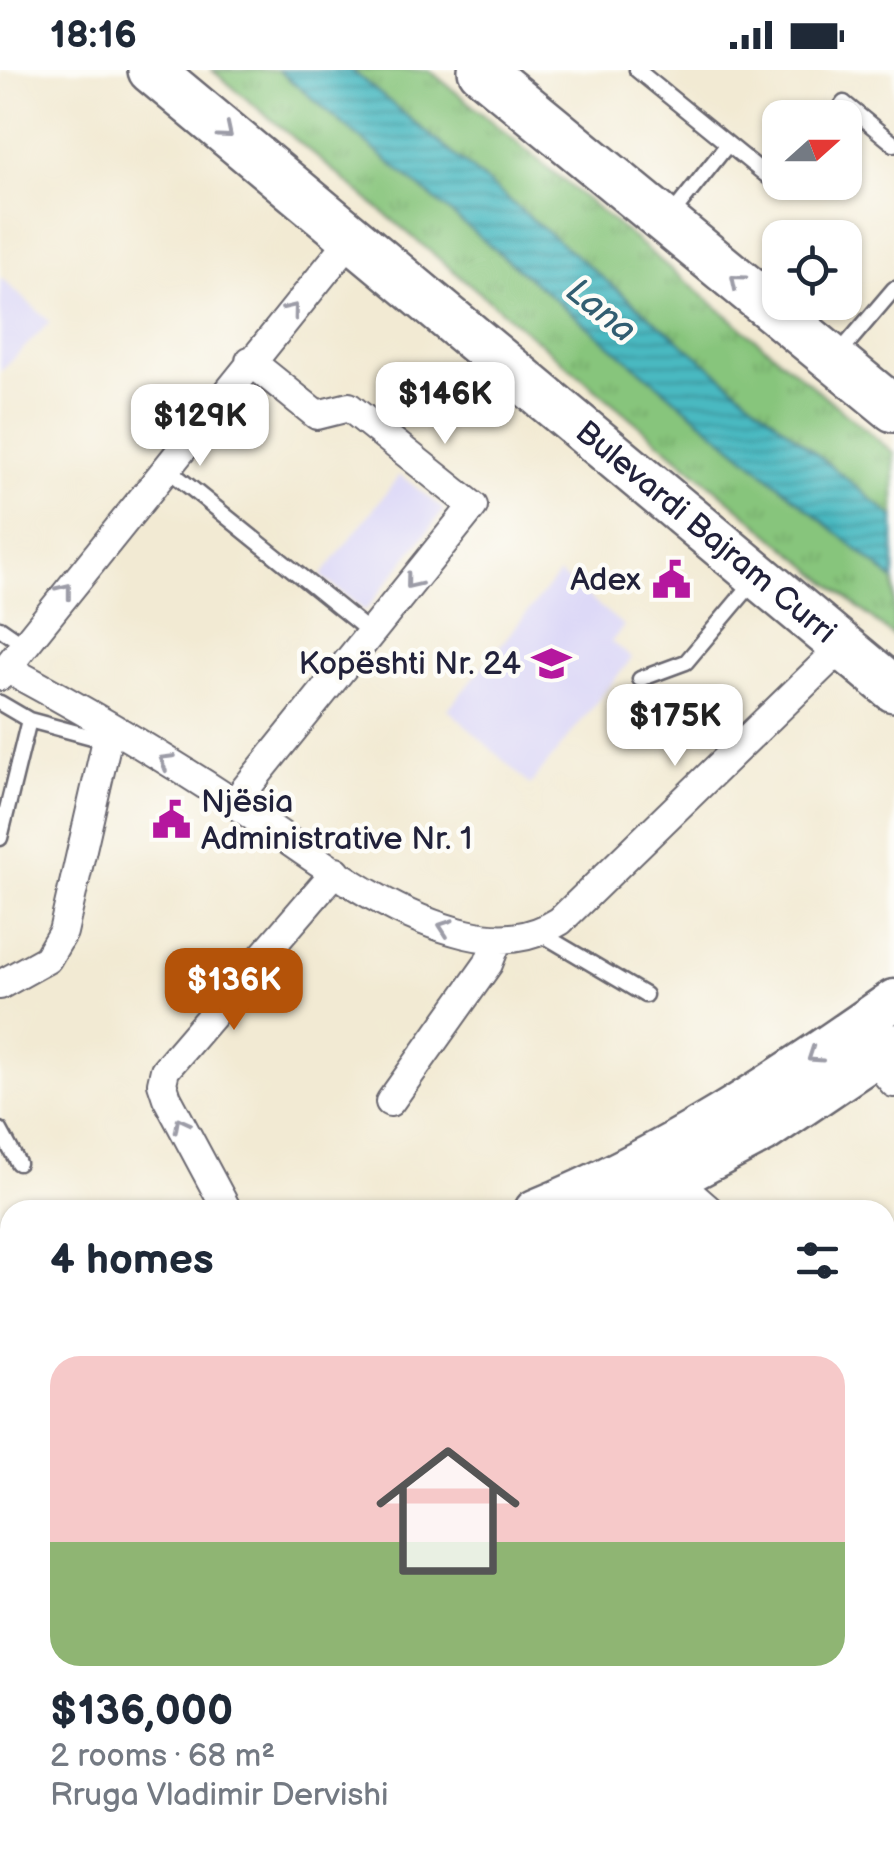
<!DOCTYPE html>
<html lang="en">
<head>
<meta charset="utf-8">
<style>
	:root { --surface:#fff; --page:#f6f6f7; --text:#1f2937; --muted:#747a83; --line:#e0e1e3; --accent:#b45309 }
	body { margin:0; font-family:"Balsamiq Sans",sans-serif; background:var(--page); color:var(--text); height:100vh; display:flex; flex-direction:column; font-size:38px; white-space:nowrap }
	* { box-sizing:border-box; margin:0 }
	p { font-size:32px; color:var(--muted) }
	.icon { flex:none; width:55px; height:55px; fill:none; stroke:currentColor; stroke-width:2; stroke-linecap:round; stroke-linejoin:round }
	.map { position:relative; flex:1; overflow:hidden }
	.sheet { position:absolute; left:0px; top:1130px; width:895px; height:672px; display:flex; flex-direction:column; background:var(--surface); border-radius:30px 30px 0 0; box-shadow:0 2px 8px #0004 }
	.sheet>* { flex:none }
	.needle { width:65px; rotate:69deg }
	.buttons { position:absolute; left:762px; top:30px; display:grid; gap:20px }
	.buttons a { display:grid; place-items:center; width:100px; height:100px; border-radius:20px; background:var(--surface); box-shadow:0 2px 8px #0004; font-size:50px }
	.price { position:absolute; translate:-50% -85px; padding:0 22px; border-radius:20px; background:#fff; color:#222; font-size:32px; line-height:65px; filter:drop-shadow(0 2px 5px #0008) }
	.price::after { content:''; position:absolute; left:50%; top:60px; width:30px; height:22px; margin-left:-15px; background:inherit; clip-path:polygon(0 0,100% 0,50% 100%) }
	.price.current { background:var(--accent); color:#fff }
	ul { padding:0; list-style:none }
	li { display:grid; align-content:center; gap:20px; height:530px; padding:0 50px }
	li+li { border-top:2px solid var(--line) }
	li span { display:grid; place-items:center; height:310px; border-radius:30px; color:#555 }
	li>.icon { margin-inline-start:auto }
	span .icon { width:180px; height:180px; fill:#fffc; stroke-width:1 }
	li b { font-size:42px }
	h2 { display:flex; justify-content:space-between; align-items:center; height:120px; padding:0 50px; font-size:42px }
	.status { display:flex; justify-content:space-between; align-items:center; height:70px; padding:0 50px; background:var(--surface); direction:ltr }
	.status svg { height:28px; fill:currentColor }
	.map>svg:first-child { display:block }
	.built { fill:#dad6f7 }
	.park { fill:url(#park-tufts); stroke:#54745b; stroke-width:2.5 }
	.garden { fill:#87c57b; stroke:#54745b; stroke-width:2.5 }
	.water { fill:url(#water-rules); stroke:#366e7e; stroke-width:2.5 }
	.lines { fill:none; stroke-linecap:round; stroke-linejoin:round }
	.service-casing { stroke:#6b6870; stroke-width:19 }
	.minor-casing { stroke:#6b6870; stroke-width:32 }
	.secondary-casing { stroke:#6b6870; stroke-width:45 }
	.primary-casing { stroke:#6b6870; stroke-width:50 }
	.service { stroke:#fff; stroke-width:14 }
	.minor { stroke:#fff; stroke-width:28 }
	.secondary { stroke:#fff; stroke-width:40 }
	.primary { stroke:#fff; stroke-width:45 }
	.oneway { stroke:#9c9ca7 }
	.labels { text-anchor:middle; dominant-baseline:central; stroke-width:9; stroke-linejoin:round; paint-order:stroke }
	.street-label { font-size:32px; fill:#22223b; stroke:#fdfcf7 }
	.poi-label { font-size:32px; fill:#22223b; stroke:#fdfcf7; text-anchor:end }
	.water-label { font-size:35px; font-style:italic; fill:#325e71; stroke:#fdfcf7 }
</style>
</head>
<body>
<div class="status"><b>18:16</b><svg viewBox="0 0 49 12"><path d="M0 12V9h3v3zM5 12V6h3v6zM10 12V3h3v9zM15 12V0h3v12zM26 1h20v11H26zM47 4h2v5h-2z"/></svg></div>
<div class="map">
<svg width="894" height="1802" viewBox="0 0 894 1802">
	<defs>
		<pattern id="park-tufts" width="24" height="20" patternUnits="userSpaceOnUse" patternTransform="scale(2.5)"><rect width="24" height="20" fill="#87c57b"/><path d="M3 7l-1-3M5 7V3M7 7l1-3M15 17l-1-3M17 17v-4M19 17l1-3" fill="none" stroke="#74a96b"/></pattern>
		<pattern id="water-rules" width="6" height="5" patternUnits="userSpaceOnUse" patternTransform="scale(2.5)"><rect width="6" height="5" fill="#4ab9c1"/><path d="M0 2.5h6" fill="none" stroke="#3d969e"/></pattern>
	</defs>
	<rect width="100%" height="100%" fill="#fdfcf7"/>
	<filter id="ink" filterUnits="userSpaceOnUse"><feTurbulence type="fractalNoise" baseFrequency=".01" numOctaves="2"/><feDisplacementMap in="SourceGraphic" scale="20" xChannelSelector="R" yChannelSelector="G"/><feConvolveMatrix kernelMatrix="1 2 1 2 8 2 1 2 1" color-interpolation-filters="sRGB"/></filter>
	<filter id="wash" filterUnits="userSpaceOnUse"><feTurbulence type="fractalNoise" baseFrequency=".0048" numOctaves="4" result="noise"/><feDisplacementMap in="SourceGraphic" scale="40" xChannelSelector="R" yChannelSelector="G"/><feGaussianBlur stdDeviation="2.25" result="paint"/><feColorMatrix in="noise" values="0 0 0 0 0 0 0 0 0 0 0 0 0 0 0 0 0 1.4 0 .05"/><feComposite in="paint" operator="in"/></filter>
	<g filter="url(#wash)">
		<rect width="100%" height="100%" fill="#f2ead3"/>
		<!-- built -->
		<path class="built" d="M0 207 50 252 0 302Z
			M400 405 444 440 365 541 321 506Z
			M559 504 624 556 611 572 632 588 530 715 448 639Z"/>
		<!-- park -->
		<path class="park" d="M212 0H278L894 510V567Z
			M351 0H429L894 383V448Z"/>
		<!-- garden -->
		<path class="garden" d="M0 1647 10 1655V1792L101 1793 100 1802H0Z"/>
		<!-- water -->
		<path class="water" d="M278 0H351L894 448V510Z"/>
	</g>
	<g filter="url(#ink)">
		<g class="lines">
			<defs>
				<path id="service" d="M637 0 777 114 780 110
					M833 48 844 33 894 74
					M670 147 728 74
					M836 287 894 219
					M165 397 371 563
					M0 558 23 574
					M640 609 686 592 754 511
					M0 633 29 650 0 768
					M29 650 107 671
					M540 863 645 925
					M0 1060 18 1093
					M0 1503 10 1494
					M322 1802 331 1792"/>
				<path id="minor" d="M6 598C84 640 161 685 235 734 307 781 380 844 466 864 500 872 530 870 560 851L843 576
					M0 606 352 168
					M234 733 473 436 349 337 317 345 250 291
					M0 915 47 889 63 862 110 657
					M873 988 894 1013
					M390 1032 488 894 498 869
					M677 1112 709 1140
					M227 1140 167 1028 162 1013 165 1000 336 801
					M885 1190 894 1180
					M885 1517H894
					M658 1802 665 1792"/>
				<path id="secondary" d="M535 1140C665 1087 780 1010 894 930
					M617 1140 764 1062 894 974
					M0 1301 10 1299
					M0 1339 10 1336
					M0 1602 10 1610
					M266 1792 279 1802"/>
				<g id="primary">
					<path id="s1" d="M151 0 894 619"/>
					<path d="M481 0 894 339"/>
				</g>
			</defs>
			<!-- service casing -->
			<use href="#service" class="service-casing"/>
			<!-- minor casing -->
			<use href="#minor" class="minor-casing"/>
			<!-- secondary casing -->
			<use href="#secondary" class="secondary-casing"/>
			<!-- primary casing -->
			<use href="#primary" class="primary-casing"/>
			<!-- service -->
			<use href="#service" class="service"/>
			<!-- minor -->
			<use href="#minor" class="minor"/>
			<!-- secondary -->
			<use href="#secondary" class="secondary"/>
			<!-- primary -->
			<use href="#primary" class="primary"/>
		</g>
		<!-- one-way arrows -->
		<defs><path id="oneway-chevron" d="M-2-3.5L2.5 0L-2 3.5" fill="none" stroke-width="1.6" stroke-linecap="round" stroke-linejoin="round" transform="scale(2.5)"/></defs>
		<g class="oneway">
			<use href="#oneway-chevron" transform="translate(226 62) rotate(40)"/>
			<use href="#oneway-chevron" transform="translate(737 211) rotate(-140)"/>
			<use href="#oneway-chevron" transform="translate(292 240) rotate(-51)"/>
			<use href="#oneway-chevron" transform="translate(412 512) rotate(129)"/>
			<use href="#oneway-chevron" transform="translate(65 520) rotate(-52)"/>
			<use href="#oneway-chevron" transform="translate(166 691) rotate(-149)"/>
			<use href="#oneway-chevron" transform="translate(445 857) rotate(-161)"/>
			<use href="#oneway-chevron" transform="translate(814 986) rotate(146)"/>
			<use href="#oneway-chevron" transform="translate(181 1054) rotate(-118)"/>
		</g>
	</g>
	<!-- icons -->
	<defs>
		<symbol id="civic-bare" viewBox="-9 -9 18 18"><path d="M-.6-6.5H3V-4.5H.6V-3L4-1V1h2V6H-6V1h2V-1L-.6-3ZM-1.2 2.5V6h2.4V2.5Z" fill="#b5179e" stroke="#fdfcf7" stroke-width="2.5" paint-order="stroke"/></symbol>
		<symbol id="school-bare" viewBox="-9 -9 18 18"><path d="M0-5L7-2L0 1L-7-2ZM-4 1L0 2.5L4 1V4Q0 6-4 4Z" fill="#b5179e" stroke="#fdfcf7" stroke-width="2.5" paint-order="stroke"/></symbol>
	</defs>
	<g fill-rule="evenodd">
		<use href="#civic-bare" x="644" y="482" width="55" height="55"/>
		<use href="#school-bare" x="524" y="566" width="55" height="55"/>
		<use href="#civic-bare" x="144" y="722" width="55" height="55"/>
	</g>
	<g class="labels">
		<!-- street labels -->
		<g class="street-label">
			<text stroke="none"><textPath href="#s1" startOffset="722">Bulevardi Bajram Curri</textPath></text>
		</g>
		<!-- poi labels -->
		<g class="poi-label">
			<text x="641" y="510">Adex</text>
			<text x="521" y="594">Kopështi Nr. 24</text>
			<text x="201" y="732" text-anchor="start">Njësia<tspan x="201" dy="37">Administrative Nr. 1</tspan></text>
		</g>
		<!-- water labels -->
		<g class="water-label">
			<text transform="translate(601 241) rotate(39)">Lana</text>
		</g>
	</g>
</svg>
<div class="buttons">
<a><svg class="needle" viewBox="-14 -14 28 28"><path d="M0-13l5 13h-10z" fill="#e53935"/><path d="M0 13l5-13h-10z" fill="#747a83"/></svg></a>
<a><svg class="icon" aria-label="locate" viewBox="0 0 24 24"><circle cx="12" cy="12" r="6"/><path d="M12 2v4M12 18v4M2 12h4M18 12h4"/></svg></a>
</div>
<b class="price" style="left:445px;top:377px">$146K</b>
<b class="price" style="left:200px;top:399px">$129K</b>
<b class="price" style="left:675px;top:699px">$175K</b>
<b class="price current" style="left:234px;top:963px">$136K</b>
<section class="sheet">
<h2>4 homes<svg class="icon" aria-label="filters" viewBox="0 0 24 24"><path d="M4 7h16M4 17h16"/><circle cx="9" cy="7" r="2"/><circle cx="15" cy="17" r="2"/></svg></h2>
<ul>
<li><span style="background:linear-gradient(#f6c9c9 60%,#8fb573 0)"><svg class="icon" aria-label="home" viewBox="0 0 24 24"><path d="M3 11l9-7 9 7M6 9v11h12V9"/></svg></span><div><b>$136,000</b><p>2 rooms · 68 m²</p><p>Rruga Vladimir Dervishi</p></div></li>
</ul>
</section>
</div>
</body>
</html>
